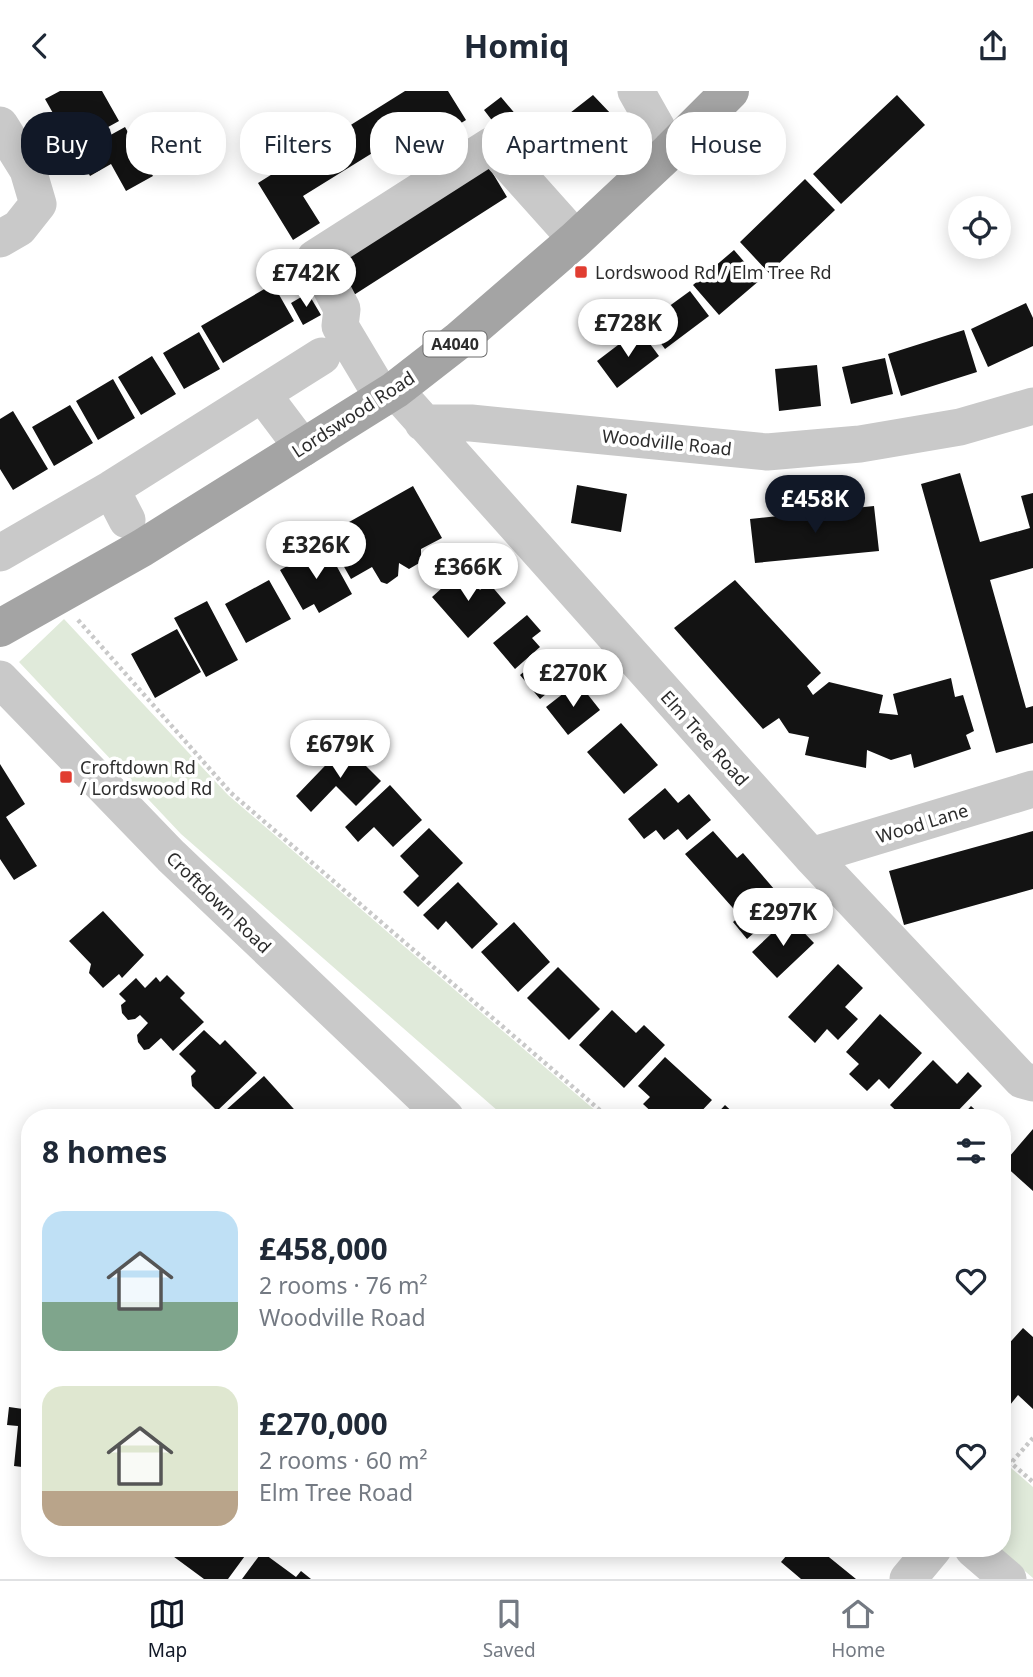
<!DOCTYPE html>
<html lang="en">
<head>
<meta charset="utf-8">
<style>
	:root { --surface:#fff; --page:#f6f6f7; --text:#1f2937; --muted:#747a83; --line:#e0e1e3; --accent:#111827 }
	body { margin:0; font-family:"Noto Sans",sans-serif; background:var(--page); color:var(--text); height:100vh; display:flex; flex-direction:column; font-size:26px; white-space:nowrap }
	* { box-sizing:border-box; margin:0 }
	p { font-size:23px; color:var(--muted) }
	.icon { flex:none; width:38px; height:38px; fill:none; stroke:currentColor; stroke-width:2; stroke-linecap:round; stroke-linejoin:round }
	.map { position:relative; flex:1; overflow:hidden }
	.side { position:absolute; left:21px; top:1018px; width:990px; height:448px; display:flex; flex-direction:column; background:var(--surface); border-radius:28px; box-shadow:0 4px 18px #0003 }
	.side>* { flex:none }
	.hud { position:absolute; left:21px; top:21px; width:992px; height:63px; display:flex; gap:14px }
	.buttons { position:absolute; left:948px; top:105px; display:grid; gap:14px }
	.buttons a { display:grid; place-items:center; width:63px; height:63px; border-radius:50%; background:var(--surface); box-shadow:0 4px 18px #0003; font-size:35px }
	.price { position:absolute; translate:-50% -60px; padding:0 16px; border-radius:24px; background:#fff; color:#222; font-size:23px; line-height:46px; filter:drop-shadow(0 2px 4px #0008) }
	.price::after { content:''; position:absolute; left:50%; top:42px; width:21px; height:16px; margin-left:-10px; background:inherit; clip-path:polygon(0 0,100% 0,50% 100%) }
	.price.active { background:var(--accent); color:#fff }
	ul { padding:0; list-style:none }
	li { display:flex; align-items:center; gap:21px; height:175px; padding:0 21px }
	li span { display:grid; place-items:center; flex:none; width:196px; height:140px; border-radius:21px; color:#555 }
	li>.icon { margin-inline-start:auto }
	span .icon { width:84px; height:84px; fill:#fffc; stroke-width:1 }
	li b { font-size:30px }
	h2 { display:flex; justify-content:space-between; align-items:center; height:84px; padding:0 21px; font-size:30px }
	.pill { padding:0 24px; border-radius:28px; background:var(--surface); box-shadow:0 4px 18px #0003; font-size:24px; line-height:63px }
	.pill.active { background:var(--accent); color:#fff }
	header { display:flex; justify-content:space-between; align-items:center; height:91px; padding:0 21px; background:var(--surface); font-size:32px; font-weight:700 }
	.menu { display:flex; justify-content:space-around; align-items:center; height:98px; border-top:2px solid var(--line); background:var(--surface); font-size:19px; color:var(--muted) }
	.menu a { display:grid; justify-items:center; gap:4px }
	.menu .active { color:var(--accent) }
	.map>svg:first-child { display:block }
	.green { fill:#e0eada }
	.building { fill:#131313 }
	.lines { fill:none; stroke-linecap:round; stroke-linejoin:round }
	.path { stroke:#c9c9c9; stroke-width:4.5; stroke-dasharray:3.5 3.5; stroke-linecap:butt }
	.minor { stroke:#c9c9c9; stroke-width:37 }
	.major { stroke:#a4a4a4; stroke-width:38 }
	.poi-dot { fill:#e13d31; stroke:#fff; stroke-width:2.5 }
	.labels { text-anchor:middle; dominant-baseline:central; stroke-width:7; stroke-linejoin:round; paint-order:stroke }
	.shield { fill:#fff; stroke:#6b6b6b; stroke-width:2 }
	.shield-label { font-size:16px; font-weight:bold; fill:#2c2c2c }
	.poi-label { font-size:18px; fill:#2c2c2c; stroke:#fff; text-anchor:start }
	.street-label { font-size:18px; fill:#2c2c2c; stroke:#fff }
</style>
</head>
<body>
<header><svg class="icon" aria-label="back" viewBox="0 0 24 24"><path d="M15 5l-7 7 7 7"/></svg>Homiq<svg class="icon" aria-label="share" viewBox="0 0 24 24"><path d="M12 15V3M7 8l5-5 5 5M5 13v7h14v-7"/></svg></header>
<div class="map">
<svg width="1033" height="1488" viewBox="0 0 1033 1488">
	<rect width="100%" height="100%" fill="#fff"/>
	<!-- green -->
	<path class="green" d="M64 528 228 704 604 1027H506L181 743 19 571Z
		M1003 1370 1033 1396V1487L999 1458H1003Z"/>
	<!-- building -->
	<path class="building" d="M60 0H102L119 30 72 56 45 8Z
		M405 0H448L466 29 435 48 424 30 303 105 320 132 293 149 258 92Z
		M593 4 612 24 557 67 538 47Z
		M897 4 925 34 841 113 813 83Z
		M501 6 553 68 535 85 484 19Z
		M125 36 153 85 126 100 111 73 90 85 78 62Z
		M489 76 507 106 346 209 327 180Z
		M805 88 835 119 769 182 740 151Z
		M734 159 760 189 719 224 693 194Z
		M273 193 294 230 223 272 201 235Z
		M690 200 709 225 665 258 646 232Z
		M308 202 321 224 303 234 291 212Z
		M1026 212 1033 227V255L988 276 971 238Z
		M639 238 659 265 617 297 597 270Z
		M964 239 977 281 901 305 888 263Z
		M199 241 220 278 184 298 163 262Z
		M152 265 176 303 141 324 118 286Z
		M885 267 893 303 851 313 842 276Z
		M817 274 821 315 779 320 775 278Z
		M113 288 135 327 98 349 76 310Z
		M70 314 93 352 54 375 32 336Z
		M13 320 48 378 13 399 0 378V328Z
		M960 382 980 451 1030 437 1021 405 1033 402V477L990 489 1026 617 1033 615V652L996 662 921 393Z
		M577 394 627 403 621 441 571 432Z
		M413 395 442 447 421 458V471L409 478 399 472 398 485 387 493 381 491 372 476 351 488 326 444Z
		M874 415 879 460 755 472 750 428Z
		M325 454 352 503 319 522 314 513 303 519 280 479Z
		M462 479 480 499 489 492 506 512 468 547 432 506Z
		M269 489 291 528 246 552 225 513Z
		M735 489 821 582 807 595 813 604 829 591 883 604 879 622 898 624 893 603 951 587 955 606 963 604 974 640 966 644 971 658 914 677 911 663 891 669 867 659 866 677 805 664 809 646 789 642 779 627 763 638 674 537Z
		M207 510 238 569 206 586 174 527Z
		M527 524 541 540 532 547 540 556 515 578 493 552Z
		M177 538 201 581 155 607 131 563Z
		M550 559 570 583 540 608 520 584Z
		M578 591 600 619 568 644 546 616Z
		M621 632 658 674 624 703 587 661Z
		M345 654 381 690 356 715 336 695 311 721 296 705Z
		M0 673 25 713 6 726 37 775 14 789 0 768Z
		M390 694 422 729 393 756 374 736 358 751 345 736Z
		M665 697 678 712 689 703 711 729 687 749 678 738 664 749 656 739 644 748 628 728Z
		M429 737 463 772 418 816 403 801 419 785 400 765Z
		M713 740 737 767 743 762 787 813 747 848 733 831 740 825 685 763Z
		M1033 740V798L904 834 889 780Z
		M458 791 498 833 472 858 446 830 438 839 423 824Z
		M103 820 144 864 122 887 119 883 103 897 89 882 91 873 69 850Z
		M789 826 814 852 777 887 752 861Z
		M514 831 550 871 518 901 481 861Z
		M838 873 863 897 845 916 858 928 838 949 827 938 815 952 788 926Z
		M558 876 600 918 569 949 527 907Z
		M167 884 185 902 180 907 204 931 173 960 161 947 149 958 144 959 138 951 137 944 148 932 140 924 135 928 128 929 122 922 121 914 126 910 119 903 136 887 145 897 156 886 160 891Z
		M612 919 636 942 644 934 665 954 624 997 579 954Z
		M880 923 922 962 889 998 879 988 867 1000 849 983 859 973 846 961Z
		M204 939 220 954 225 949 257 982 217 1020 192 995 191 985 196 980 179 963Z
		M665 966 712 1009 695 1027H658L643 1013 650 1006 638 995Z
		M933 969 957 993 968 981 982 995 951 1027H904L890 1014Z
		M264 985 302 1027H233L226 1019Z
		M725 1014 739 1027H713Z
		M971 1015 984 1027H960Z
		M1033 1038V1100L1003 1073Z
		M1023 1237 1033 1246V1318L1018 1304 1010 1314 1003 1308V1259Z
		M9 1316 30 1319V1377L14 1375 18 1335 7 1334Z
		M167 1458H250L228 1488H204L166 1460Z
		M792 1458H819L856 1488H801L781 1471Z
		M262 1461 296 1486 301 1480 311 1488H242Z"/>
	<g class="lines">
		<!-- path -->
		<path class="path" d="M78 529 231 702 609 1027
			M1003 1365 1033 1391
			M1003 1381 1033 1347"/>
		<!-- minor -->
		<path class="minor" d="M636 0 670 60
			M0 34 28 79 38 113 19 137 0 148
			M395 299 811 765 1022 989 1033 992
			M263 304 303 357
			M383 307 340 235 342 218 315 167 492 54 576 148
			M423 332H471L767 361 860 353 960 336 1033 315
			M111 398 127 429
			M0 462 111 398 322 265
			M0 588 171 765 446 1027
			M811 765 1033 698
			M973 1458 1008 1488
			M908 1488 933 1458"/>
		<!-- major -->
		<path class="major" d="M0 537 142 457 395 299 458 250 576 148 670 60 730 0"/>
	</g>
	<!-- markers -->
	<g class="poi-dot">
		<rect x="574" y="174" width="14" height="14" rx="3.5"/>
		<rect x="59" y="679" width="14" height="14" rx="3.5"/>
	</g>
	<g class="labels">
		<!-- shield labels -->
		<rect class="shield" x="423.5" y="240.5" width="63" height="25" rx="5"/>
		<g class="shield-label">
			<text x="455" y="253">A4040</text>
		</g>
		<!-- poi labels -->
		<g class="poi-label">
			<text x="595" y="181">Lordswood Rd / Elm Tree Rd</text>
			<text x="80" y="676">Croftdown Rd<tspan x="80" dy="21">/ Lordswood Rd</tspan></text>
		</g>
		<!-- street labels -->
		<g class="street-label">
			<text transform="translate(353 323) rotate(-33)">Lordswood Road</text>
			<text transform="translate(667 351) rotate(6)">Woodville Road</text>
			<text transform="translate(705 647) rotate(48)">Elm Tree Road</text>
			<text transform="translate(922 732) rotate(-17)">Wood Lane</text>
			<text transform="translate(219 811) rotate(44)">Croftdown Road</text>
		</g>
	</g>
</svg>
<div class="buttons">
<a><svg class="icon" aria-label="locate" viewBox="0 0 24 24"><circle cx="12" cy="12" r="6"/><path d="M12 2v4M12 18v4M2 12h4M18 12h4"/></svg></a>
</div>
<b class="price" style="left:306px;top:218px">£742K</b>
<b class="price" style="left:628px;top:268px">£728K</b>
<b class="price active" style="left:815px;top:444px">£458K</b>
<b class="price" style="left:316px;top:490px">£326K</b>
<b class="price" style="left:468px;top:512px">£366K</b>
<b class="price" style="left:573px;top:618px">£270K</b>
<b class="price" style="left:340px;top:689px">£679K</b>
<b class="price" style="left:783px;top:857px">£297K</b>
<div class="hud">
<a class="pill active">Buy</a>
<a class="pill">Rent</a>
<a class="pill">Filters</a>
<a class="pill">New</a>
<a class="pill">Apartment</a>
<a class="pill">House</a>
</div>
<section class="side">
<h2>8 homes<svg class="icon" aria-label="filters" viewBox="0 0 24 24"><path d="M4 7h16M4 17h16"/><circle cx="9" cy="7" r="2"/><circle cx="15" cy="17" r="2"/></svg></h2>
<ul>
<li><span style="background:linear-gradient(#bfe0f5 65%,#7fa58c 0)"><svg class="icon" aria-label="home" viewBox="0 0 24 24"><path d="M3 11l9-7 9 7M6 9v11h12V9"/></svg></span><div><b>£458,000</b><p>2 rooms · 76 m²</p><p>Woodville Road</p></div><svg class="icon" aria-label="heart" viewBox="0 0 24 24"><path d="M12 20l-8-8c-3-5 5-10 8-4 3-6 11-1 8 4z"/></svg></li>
<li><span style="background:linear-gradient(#dfe7d0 75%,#b9a48a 0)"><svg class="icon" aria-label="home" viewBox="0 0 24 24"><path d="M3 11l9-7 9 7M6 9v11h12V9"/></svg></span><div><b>£270,000</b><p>2 rooms · 60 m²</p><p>Elm Tree Road</p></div><svg class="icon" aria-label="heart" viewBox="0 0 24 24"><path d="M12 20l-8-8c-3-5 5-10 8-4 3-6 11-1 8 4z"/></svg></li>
</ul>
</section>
</div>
<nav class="menu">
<a class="active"><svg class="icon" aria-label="map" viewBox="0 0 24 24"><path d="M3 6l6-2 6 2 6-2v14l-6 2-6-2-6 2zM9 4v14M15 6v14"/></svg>Map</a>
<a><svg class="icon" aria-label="saved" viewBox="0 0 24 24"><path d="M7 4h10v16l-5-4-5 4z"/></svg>Saved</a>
<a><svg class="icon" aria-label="home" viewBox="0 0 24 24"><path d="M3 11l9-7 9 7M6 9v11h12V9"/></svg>Home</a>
</nav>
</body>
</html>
